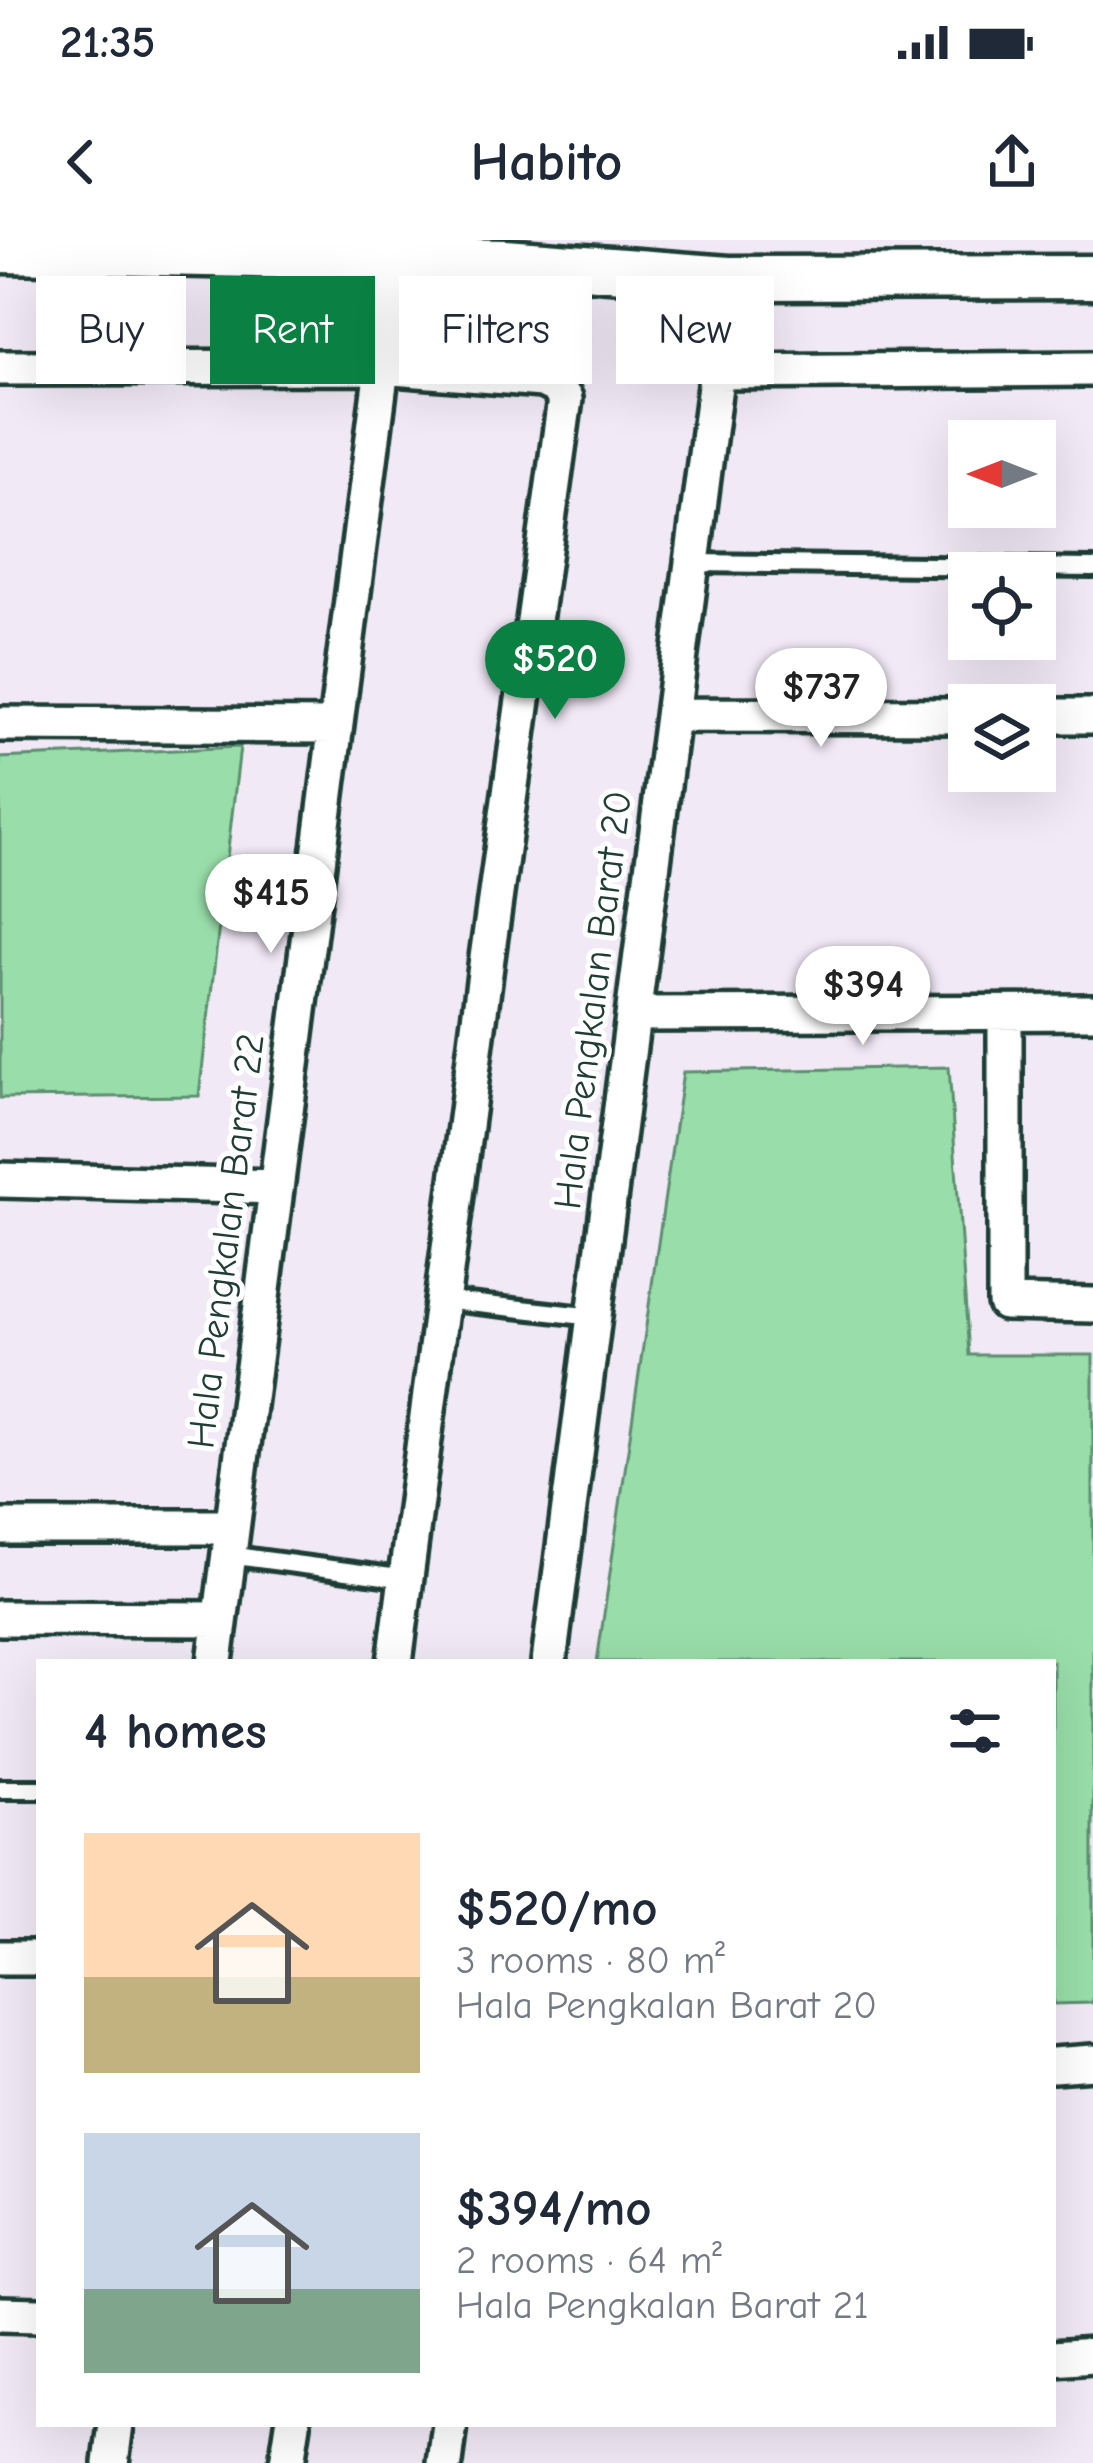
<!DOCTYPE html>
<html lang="en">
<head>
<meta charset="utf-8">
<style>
	:root { --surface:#fff; --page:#f6f6f7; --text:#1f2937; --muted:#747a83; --accent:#0b8043 }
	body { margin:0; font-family:"Comic Neue",sans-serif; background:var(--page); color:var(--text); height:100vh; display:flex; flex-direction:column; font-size:45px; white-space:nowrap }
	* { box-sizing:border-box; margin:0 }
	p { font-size:39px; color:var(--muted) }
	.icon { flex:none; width:66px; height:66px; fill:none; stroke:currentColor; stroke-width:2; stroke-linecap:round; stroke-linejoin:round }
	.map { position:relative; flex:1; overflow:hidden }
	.side { position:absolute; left:36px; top:1419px; width:1020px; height:768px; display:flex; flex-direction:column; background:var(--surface); border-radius:0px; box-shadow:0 12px 48px #0002 }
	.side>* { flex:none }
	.banner { position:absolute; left:36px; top:36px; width:1023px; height:108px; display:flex; gap:24px }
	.needle { width:78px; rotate:270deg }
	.controls { position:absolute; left:948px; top:180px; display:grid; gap:24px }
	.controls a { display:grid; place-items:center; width:108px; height:108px; border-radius:0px; background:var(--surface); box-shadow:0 12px 48px #0002; font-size:60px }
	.price { position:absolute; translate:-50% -102px; padding:0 27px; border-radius:42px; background:#fff; color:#222; font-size:39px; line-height:78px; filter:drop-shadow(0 3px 6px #0008) }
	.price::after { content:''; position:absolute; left:50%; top:72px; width:36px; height:27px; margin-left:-18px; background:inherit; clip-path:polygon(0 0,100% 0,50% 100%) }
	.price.on { background:var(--accent); color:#fff }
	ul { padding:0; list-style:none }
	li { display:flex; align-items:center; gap:36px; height:300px; padding:0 48px }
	li span { display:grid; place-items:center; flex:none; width:336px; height:240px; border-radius:0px; color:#555 }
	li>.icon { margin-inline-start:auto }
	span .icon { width:144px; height:144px; fill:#fffc; stroke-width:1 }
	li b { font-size:51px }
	h2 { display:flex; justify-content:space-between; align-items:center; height:144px; padding:0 48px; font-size:51px }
	.tag { padding:0 42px; border-radius:0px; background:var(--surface); box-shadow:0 12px 48px #0002; font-size:42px; line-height:108px }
	.tag.on { background:var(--accent); color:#fff }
	.status { display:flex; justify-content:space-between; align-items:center; height:84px; padding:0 60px; background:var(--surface); direction:ltr }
	.status svg { height:33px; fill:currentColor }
	header { display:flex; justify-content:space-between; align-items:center; height:156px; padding:0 48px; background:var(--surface); font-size:54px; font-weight:600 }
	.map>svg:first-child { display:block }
	.green { fill:#99deaa; stroke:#5c8e6f; stroke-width:3 }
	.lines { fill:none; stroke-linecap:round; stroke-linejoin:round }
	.service-casing { stroke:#1f3d34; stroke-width:26 }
	.minor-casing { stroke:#1f3d34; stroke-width:42 }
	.tertiary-casing { stroke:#1f3d34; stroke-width:51 }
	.service { stroke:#fff; stroke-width:16 }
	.minor { stroke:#fff; stroke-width:33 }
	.tertiary { stroke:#fff; stroke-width:42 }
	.labels { text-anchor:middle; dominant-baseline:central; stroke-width:10; stroke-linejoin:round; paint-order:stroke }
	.street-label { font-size:39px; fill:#1f3d34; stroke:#fff }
</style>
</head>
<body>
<div class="status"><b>21:35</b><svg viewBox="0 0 49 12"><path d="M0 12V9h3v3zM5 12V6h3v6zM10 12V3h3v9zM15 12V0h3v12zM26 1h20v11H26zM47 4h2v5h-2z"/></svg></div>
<header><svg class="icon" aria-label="back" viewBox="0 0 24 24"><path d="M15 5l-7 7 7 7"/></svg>Habito<svg class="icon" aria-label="share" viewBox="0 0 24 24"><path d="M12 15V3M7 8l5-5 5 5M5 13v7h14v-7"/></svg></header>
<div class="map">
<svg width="1093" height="2223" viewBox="0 0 1093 2223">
	<rect width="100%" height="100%" fill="#f2e9f7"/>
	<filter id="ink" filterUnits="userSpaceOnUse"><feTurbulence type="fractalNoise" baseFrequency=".00833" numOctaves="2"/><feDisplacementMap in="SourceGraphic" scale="24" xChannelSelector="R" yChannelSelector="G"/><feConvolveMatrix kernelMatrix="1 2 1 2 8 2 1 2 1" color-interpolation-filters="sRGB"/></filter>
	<g filter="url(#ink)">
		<!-- green -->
		<path class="green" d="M240 507 199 856 0 858V518Z
			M949 827 969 1115H1093V1763L1053 1764V1422H597L683 832Z"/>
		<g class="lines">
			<defs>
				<path id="service" d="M692 323 1093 328
					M442 1060 594 1077
					M228 1315 406 1339
					M0 1549H39"/>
				<path id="minor" d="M0 128 381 127 542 140 557 147 565 159 487 718 395 1422
					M717 132 1093 129
					M673 475 969 476
					M1035 476H1093
					M0 484 335 486
					M1005 773V1063L1093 1065
					M634 774 1093 772
					M0 940 276 947
					M0 1287H232
					M0 1378 220 1379
					M215 1422 396 19
					M549 1422 729 38
					M0 1718H39
					M1053 1825 1093 1822
					M0 2074 39 2075
					M1053 2118 1093 2115
					M111 2223 116 2184
					M287 2223 293 2184
					M445 2223 450 2184"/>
				<path id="tertiary" d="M0 11 505 21 729 38 1093 37"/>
			</defs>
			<!-- service casing -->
			<use href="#service" class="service-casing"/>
			<!-- minor casing -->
			<use href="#minor" class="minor-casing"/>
			<!-- tertiary casing -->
			<use href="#tertiary" class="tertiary-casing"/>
			<!-- service -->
			<use href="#service" class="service"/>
			<!-- minor -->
			<use href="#minor" class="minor"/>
			<!-- tertiary -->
			<use href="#tertiary" class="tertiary"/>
		</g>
	</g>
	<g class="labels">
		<!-- street labels -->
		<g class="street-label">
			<text transform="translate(593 760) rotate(-83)">Hala Pengkalan Barat 20</text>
			<text transform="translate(226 1001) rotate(-83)">Hala Pengkalan Barat 22</text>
		</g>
	</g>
</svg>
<div class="controls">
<a><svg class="needle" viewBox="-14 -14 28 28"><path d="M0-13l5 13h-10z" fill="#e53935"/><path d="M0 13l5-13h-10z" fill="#747a83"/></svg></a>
<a><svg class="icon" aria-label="locate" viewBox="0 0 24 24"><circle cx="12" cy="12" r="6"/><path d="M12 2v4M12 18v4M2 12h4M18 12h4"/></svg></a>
<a><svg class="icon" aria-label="layers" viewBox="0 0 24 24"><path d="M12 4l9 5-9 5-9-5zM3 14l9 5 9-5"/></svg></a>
</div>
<b class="price on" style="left:555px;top:482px">$520</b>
<b class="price" style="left:821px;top:510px">$737</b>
<b class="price" style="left:271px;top:716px">$415</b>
<b class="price" style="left:863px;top:808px">$394</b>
<div class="banner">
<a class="tag">Buy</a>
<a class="tag on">Rent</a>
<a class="tag">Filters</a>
<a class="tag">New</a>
</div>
<section class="side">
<h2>4 homes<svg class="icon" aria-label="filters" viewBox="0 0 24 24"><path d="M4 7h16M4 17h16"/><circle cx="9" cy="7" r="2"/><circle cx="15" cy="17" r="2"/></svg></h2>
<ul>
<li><span style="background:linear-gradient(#ffd9b3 60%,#c2b280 0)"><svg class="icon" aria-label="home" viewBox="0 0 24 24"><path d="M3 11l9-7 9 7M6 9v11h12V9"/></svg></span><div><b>$520/mo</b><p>3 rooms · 80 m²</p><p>Hala Pengkalan Barat 20</p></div></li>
<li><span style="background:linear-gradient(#c9d6e8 65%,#7fa58c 0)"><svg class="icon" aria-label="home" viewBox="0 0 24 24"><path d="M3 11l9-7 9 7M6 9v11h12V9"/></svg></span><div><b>$394/mo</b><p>2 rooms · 64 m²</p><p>Hala Pengkalan Barat 21</p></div></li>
</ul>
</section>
</div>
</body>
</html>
